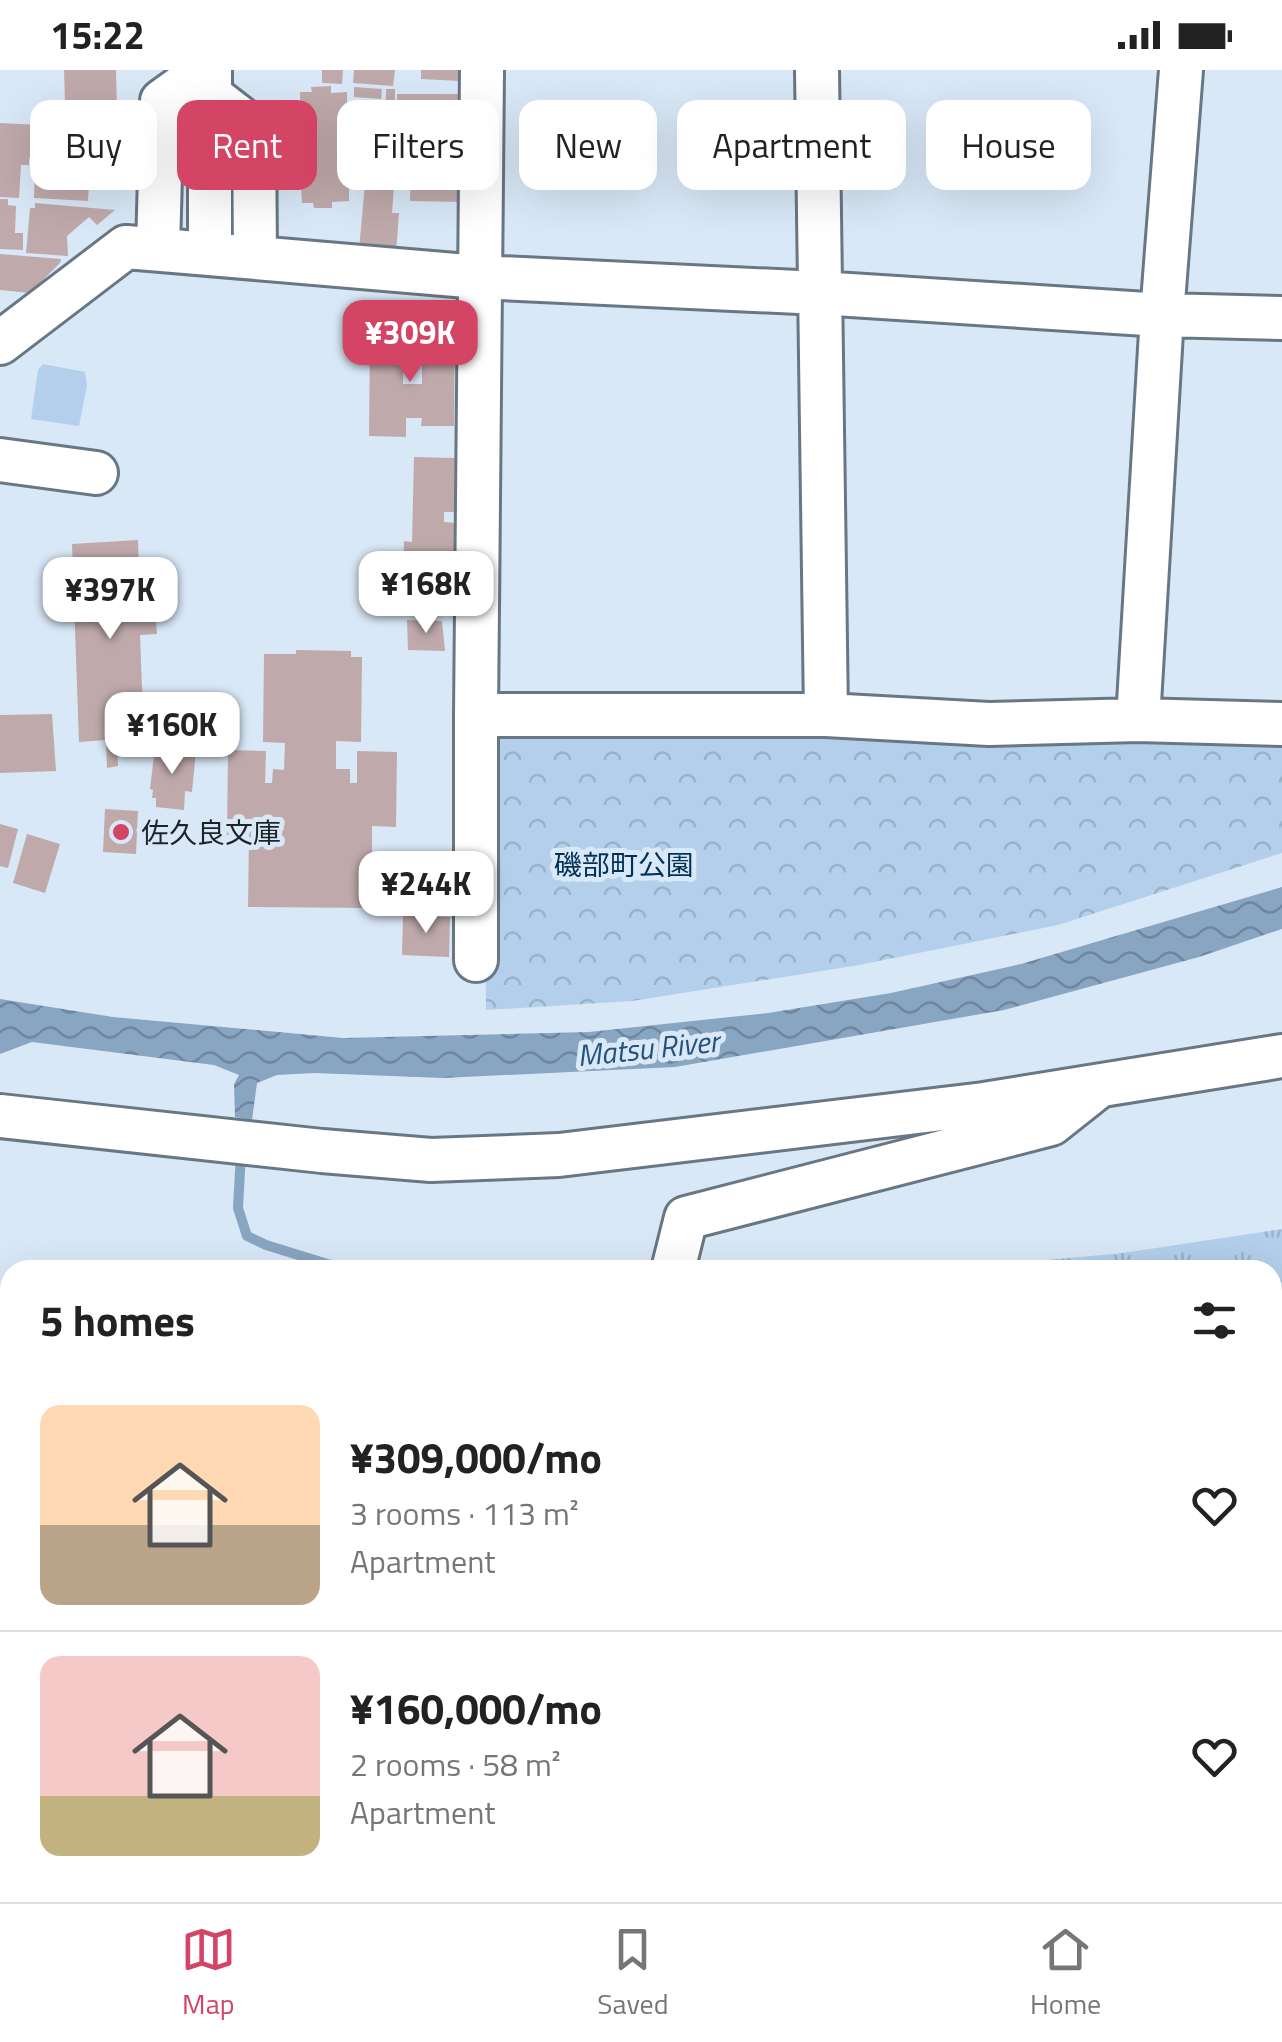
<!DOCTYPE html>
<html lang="en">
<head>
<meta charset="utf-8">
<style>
	:root { --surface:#fff; --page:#f6f6f6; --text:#222; --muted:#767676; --line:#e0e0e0; --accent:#d44465 }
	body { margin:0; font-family:"Titillium Web","Noto Sans JP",sans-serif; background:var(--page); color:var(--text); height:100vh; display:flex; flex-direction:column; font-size:38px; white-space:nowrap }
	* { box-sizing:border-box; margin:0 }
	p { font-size:32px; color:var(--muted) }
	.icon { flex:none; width:55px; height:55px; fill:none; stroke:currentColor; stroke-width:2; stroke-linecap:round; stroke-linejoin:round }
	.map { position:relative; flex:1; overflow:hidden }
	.panel { position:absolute; left:0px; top:1190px; width:1282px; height:642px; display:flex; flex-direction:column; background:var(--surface); border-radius:30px 30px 0 0; box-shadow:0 10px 40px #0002 }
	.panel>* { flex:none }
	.top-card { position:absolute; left:30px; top:30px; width:1222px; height:90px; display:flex; gap:20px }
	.price { position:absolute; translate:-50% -85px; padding:0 22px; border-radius:20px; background:#fff; color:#222; font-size:32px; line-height:65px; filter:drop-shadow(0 2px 5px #0008) }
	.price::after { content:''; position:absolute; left:50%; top:60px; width:30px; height:22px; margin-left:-15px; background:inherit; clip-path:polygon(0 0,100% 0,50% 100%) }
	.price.active { background:var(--accent); color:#fff }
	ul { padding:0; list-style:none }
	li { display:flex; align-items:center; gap:30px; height:250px; padding:0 40px }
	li+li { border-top:2px solid var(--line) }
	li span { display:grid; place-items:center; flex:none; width:280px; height:200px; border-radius:20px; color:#555 }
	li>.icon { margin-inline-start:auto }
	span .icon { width:120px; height:120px; fill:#fffc; stroke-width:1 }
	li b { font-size:42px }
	h2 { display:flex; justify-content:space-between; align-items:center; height:120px; padding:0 40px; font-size:42px }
	.chip { padding:0 35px; border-radius:20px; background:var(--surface); box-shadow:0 10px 40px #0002; font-size:35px; line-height:90px }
	.chip.active { background:var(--accent); color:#fff }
	.status { display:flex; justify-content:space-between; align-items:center; height:70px; padding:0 50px; background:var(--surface); direction:ltr }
	.status svg { height:28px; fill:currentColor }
	.menu { display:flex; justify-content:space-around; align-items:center; height:140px; border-top:2px solid var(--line); background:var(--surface); font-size:28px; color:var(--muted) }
	.menu a { display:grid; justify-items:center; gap:5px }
	.menu .active { color:var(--accent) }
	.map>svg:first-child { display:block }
	.grass { fill:url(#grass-tufts) }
	.park { fill:url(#park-crowns) }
	.pitch { fill:#b3cfeb }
	.water { fill:url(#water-waves) }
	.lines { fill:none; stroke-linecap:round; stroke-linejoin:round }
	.stream { stroke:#88a5c2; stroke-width:10 }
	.building { fill:#bfa9ab }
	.minor-casing { stroke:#697683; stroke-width:48 }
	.minor { stroke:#fff; stroke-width:42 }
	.poi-dot { fill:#d44465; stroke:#d9e8f7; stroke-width:4 }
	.labels { text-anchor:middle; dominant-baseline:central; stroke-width:10; stroke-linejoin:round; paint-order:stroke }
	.poi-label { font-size:28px; fill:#1e2328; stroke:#d9e8f7; text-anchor:start }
	.park-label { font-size:28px; fill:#023158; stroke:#d9e8f7 }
	.water-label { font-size:30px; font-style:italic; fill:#26517b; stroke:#d9e8f7 }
</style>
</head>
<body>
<div class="status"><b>15:22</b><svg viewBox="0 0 49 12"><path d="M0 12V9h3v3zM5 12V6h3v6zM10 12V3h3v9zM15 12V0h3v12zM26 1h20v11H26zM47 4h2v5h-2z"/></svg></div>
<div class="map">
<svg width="1282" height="1832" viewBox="0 0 1282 1832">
	<defs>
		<pattern id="grass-tufts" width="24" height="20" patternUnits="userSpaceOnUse" patternTransform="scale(2.5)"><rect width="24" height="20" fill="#b3cfeb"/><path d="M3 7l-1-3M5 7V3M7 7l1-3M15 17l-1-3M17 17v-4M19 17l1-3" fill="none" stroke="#9ab1ca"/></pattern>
		<pattern id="park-crowns" width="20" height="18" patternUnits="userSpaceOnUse" patternTransform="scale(2.5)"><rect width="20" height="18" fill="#b3cfeb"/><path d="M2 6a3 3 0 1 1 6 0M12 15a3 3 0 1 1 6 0" fill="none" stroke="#9ab1ca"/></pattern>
		<pattern id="water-waves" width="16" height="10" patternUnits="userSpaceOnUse" patternTransform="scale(2.5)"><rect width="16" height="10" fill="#88a5c2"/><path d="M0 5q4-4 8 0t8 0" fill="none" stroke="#6f869e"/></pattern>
	</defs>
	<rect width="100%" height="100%" fill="#d9e8f7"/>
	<!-- grass -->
	<path class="grass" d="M1282 1159V1551L1272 1550V1200H937L1123 1183Z"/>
	<!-- park -->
	<path class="park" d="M496 655 1282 664V783L1058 855 859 895 632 931 486 940 484 667Z"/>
	<!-- pitch -->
	<path class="pitch" d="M43 294 85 302 87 315 79 356 31 349 38 300Z"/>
	<!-- water -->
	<path class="water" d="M1282 817V859L1199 887 1004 940 675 997 443 1008 314 1003 277 1005 257 1013 252 1050 235 1047 234 1014 239 1005 214 995 32 972 0 984V929L113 947 343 968 589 962 768 943 891 923 1021 894Z
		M1272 1628H1282V1832H955L966 1822H1272Z"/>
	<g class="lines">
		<!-- stream -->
		<path class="stream" d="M241 1083 238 1138 247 1166 266 1175 347 1200"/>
	</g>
	<!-- building -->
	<path class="building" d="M64 0H116L117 40H112V45H69V31L65 32Z
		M322 0H343L342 14 322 13Z
		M354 0H395L393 16 353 13Z
		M421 0H462L461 11 421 9Z
		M331 16V23L347 22V51H355L357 102H349V131L332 132V138H314L313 133H302L300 99H310V85H299L295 74 300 70H311L310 56 301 57 300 22H312L311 17Z
		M354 17 382 19 381 29 354 27Z
		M386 19H395L394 72H385Z
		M397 24H465L464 71H397Z
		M56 48 124 50 119 85H103L102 94 58 93 59 65 73 66V61L56 60Z
		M0 53 40 55 38 88H29V95H21L19 128 0 127Z
		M369 68 382 69 381 96H368Z
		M415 77 450 78V97H466L465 132 410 131 411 100H397V81H413Z
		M35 95 90 98 88 131 34 128Z
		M365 114 394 116 392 143H399L396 183 359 180Z
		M0 129H8V135L16 136 15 163H23V180L0 179Z
		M35 133 115 140 97 155 89 147 67 166 68 186 26 183 30 138H35Z
		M0 184 61 189 60 193 30 223 0 220Z
		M370 263H404L403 314H422V265L455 266 454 356H421L422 348H406V367L369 366Z
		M414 387 455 388 454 442H444V452L456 453 455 496H443L442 511 403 510 404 471 412 472Z
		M138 470 140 534 154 531 157 564 140 565 144 670H117L118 696 107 698 106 670 79 672 72 474Z
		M407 550 442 551 445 581 408 580Z
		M296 580 351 581V587H362L361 672 336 671V699H350V713H357V681L397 682 396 757 372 756V838L248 837 249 765H227L228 680 266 681 265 713H272L273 699 284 700 285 673 263 672 264 584H296Z
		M52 644 56 701 0 703V645Z
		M155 677 196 681 192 722 185 721 184 740 156 737V728H152L153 720 150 719Z
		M105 739 138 741 136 784 103 782Z
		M0 754 18 759 8 798 0 796Z
		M27 764 60 774 45 823 13 813Z
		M403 845 450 847 449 887 402 885Z"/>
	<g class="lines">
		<defs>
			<path id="minor" d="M482 0 476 645H826L989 654 1138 650 1282 654
				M817 0 826 645
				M210 25 254 59 255 186
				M158 179 162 31 205 0
				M210 183V0
				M0 273 126 177 479 207 819 223 1162 245 1282 248
				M0 390 96 403
				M476 645V890
				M1138 650 1162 245 1181 0
				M0 1046 322 1081 431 1090 559 1085 984 1034 1282 986
				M673 1200 686 1148 1051 1054 1099 1016
				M1272 1579H1282"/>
		</defs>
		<!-- minor casing -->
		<use href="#minor" class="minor-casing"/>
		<!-- minor -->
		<use href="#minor" class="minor"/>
	</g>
	<!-- markers -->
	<circle class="poi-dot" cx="121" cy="762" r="10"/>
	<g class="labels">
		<!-- poi labels -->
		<g class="poi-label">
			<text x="141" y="762">佐久良文庫</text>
		</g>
		<!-- park labels -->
		<g class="park-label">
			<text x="624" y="794">磯部町公園</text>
		</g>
		<!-- water labels -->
		<g class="water-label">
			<text transform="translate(648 978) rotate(-6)">Matsu River</text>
		</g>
	</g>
</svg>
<b class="price active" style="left:410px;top:315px">¥309K</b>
<b class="price" style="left:426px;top:566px">¥168K</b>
<b class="price" style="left:110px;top:572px">¥397K</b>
<b class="price" style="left:172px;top:707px">¥160K</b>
<b class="price" style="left:426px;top:866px">¥244K</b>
<div class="top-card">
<a class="chip">Buy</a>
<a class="chip active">Rent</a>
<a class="chip">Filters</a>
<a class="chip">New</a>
<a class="chip">Apartment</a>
<a class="chip">House</a>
</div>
<section class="panel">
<h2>5 homes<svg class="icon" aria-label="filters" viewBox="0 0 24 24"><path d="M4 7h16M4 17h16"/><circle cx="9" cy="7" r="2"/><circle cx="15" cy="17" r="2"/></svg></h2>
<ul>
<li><span style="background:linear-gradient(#ffd9b3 60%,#b9a48a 0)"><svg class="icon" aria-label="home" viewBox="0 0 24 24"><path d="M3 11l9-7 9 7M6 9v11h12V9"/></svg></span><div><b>¥309,000/mo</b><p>3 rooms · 113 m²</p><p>Apartment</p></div><svg class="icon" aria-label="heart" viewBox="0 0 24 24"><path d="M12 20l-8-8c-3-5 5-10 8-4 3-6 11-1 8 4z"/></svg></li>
<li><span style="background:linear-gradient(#f6c9c9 70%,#c2b280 0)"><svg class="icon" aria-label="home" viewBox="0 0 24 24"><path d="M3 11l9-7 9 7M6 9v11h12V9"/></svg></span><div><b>¥160,000/mo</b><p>2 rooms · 58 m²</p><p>Apartment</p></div><svg class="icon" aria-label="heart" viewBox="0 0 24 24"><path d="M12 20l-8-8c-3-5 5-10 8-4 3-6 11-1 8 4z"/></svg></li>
</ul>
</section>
</div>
<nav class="menu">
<a class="active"><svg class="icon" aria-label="map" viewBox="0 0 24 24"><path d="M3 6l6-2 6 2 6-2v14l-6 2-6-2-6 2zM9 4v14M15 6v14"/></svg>Map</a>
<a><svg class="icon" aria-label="saved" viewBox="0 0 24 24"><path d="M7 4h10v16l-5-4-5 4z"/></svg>Saved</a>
<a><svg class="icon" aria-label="home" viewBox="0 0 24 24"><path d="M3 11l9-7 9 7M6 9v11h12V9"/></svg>Home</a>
</nav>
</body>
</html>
